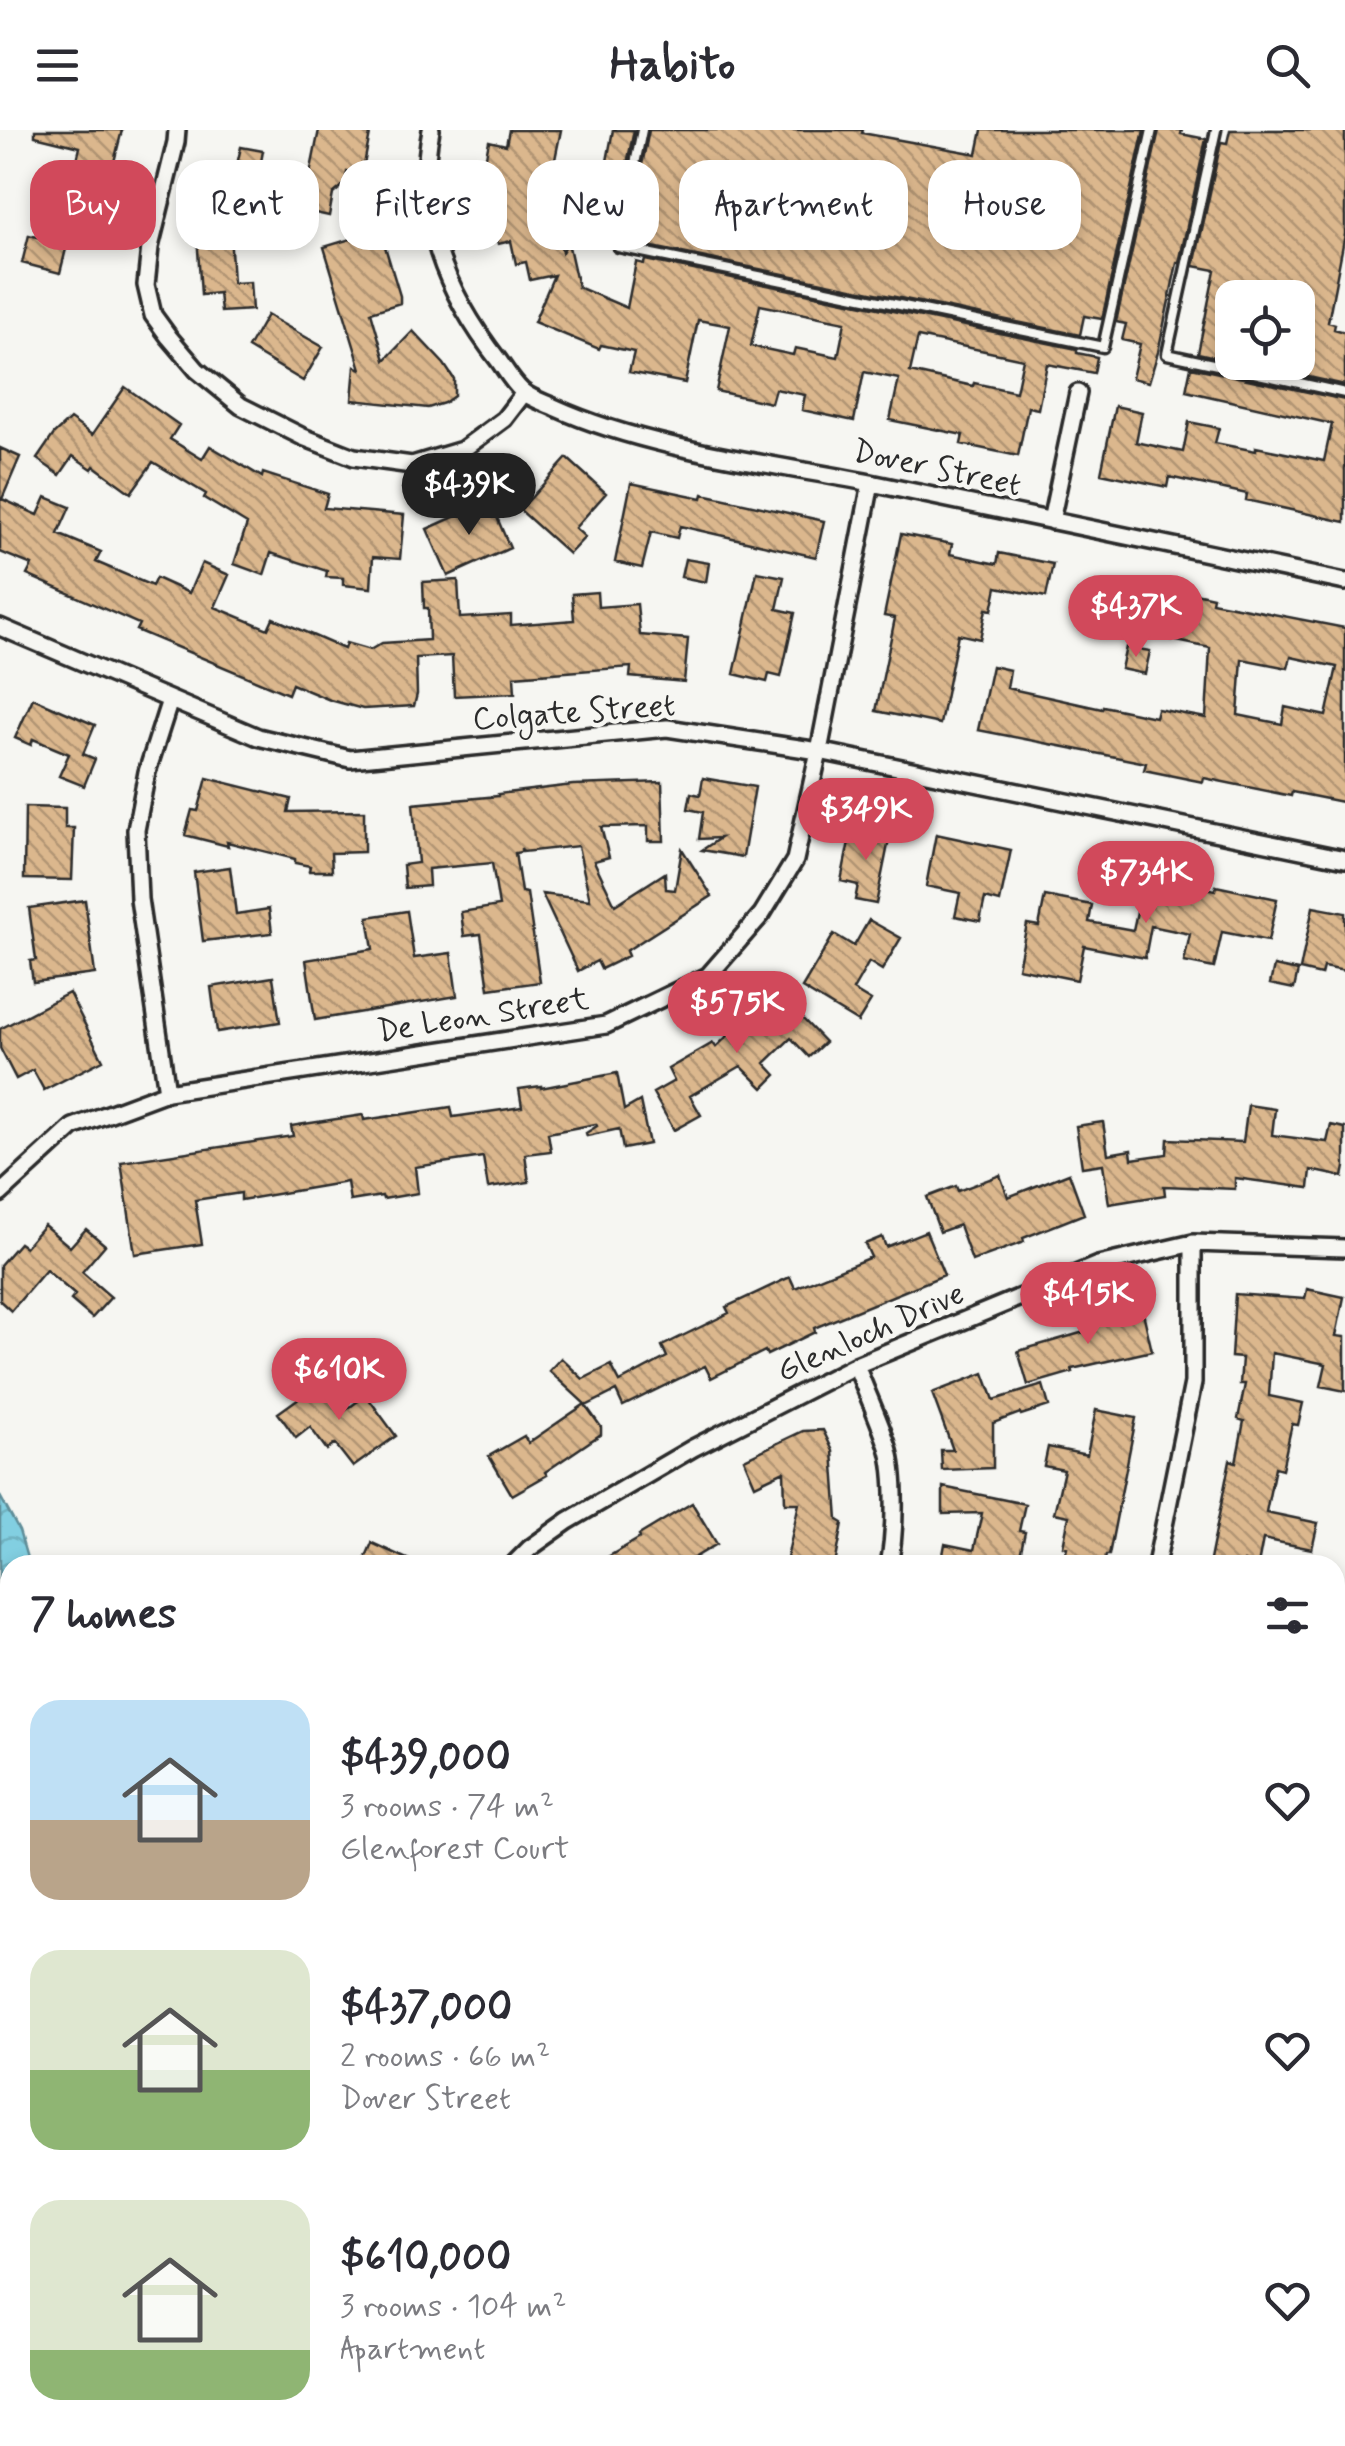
<!DOCTYPE html>
<html lang="en">
<head>
<meta charset="utf-8">
<style>
	:root { --surface:#fff; --page:#f2f2f3; --text:#2b2b33; --muted:#7c7c81; --accent:#d1495b }
	body { margin:0; font-family:Mynerve,sans-serif; background:var(--page); color:var(--text); height:100vh; display:flex; flex-direction:column; font-size:38px; white-space:nowrap }
	* { box-sizing:border-box; margin:0 }
	p { font-size:32px; color:var(--muted) }
	.icon { flex:none; width:55px; height:55px; fill:none; stroke:currentColor; stroke-width:2; stroke-linecap:round; stroke-linejoin:round }
	.map { position:relative; flex:1; overflow:hidden }
	.drawer { position:absolute; left:0px; top:1425px; width:1345px; height:892px; display:flex; flex-direction:column; background:var(--surface); border-radius:30px 30px 0 0; box-shadow:0 5px 15px #0003 }
	.drawer>* { flex:none }
	.top-card { position:absolute; left:30px; top:30px; width:1285px; height:90px; display:flex; gap:20px }
	.fabs { position:absolute; left:1215px; top:150px; display:grid; gap:20px }
	.fabs a { display:grid; place-items:center; width:100px; height:100px; border-radius:20px; background:var(--surface); box-shadow:0 5px 15px #0003; font-size:50px }
	.price { position:absolute; translate:-50% -85px; padding:0 22px; border-radius:35px; background:var(--accent); color:#fff; font-size:32px; line-height:65px; filter:drop-shadow(0 2px 5px #0008) }
	.price::after { content:''; position:absolute; left:50%; top:60px; width:30px; height:22px; margin-left:-15px; background:inherit; clip-path:polygon(0 0,100% 0,50% 100%) }
	.price.selected { background:#222; color:#fff }
	ul { padding:0; list-style:none }
	li { display:flex; align-items:center; gap:30px; height:250px; padding:0 30px }
	li span { display:grid; place-items:center; flex:none; width:280px; height:200px; border-radius:30px; color:#555 }
	li>.icon { margin-inline-start:auto }
	span .icon { width:120px; height:120px; fill:#fffc; stroke-width:1 }
	li b { font-size:42px }
	h2 { display:flex; justify-content:space-between; align-items:center; height:120px; padding:0 30px; font-size:42px }
	.chip { padding:0 35px; border-radius:30px; background:var(--surface); box-shadow:0 5px 15px #0003; font-size:35px; line-height:90px }
	.chip.selected { background:var(--accent); color:#fff }
	header { display:flex; justify-content:space-between; align-items:center; height:130px; padding:0 30px; background:var(--surface); font-size:45px; font-weight:800 }
	.map>svg:first-child { display:block }
	.water { fill:url(#water-waves); stroke:#5f8d98; stroke-width:2.5 }
	.building { fill:url(#building-back-hatch); stroke:#2b2b2b; stroke-width:2.5; fill-rule:evenodd }
	.lines { fill:none; stroke-linecap:round; stroke-linejoin:round }
	.lane-casing { stroke:#2b2b2b; stroke-width:15 }
	.street-casing { stroke:#2b2b2b; stroke-width:22 }
	.lane { stroke:#f6f6f2; stroke-width:8 }
	.street { stroke:#f6f6f2; stroke-width:15 }
	.labels { text-anchor:middle; dominant-baseline:central; stroke-width:9; stroke-linejoin:round; paint-order:stroke }
	.street-label { font-size:32px; fill:#2b2b2b; stroke:#f6f6f2 }
</style>
</head>
<body>
<header><svg class="icon" aria-label="menu" viewBox="0 0 24 24"><path d="M4 6h16M4 12h16M4 18h16"/></svg>Habito<svg class="icon" aria-label="search" viewBox="0 0 24 24"><circle cx="10" cy="10" r="6"/><path d="M15 15l6 6"/></svg></header>
<div class="map">
<svg width="1345" height="2316" viewBox="0 0 1345 2316">
	<defs>
		<pattern id="water-waves" width="16" height="10" patternUnits="userSpaceOnUse" patternTransform="scale(2.5)"><rect width="16" height="10" fill="#82cfe1"/><path d="M0 5q4-4 8 0t8 0" fill="none" stroke="#70b2c1"/></pattern>
		<pattern id="building-back-hatch" width="6" height="6" patternUnits="userSpaceOnUse" patternTransform="scale(2.5)"><rect width="6" height="6" fill="#dbb78d"/><path d="M-1 5l2 2M0 0l6 6M5-1l2 2" fill="none" stroke="#b29573"/></pattern>
	</defs>
	<rect width="100%" height="100%" fill="#f6f6f2"/>
	<filter id="ink" filterUnits="userSpaceOnUse"><feTurbulence type="fractalNoise" baseFrequency=".01" numOctaves="2"/><feDisplacementMap in="SourceGraphic" scale="20" xChannelSelector="R" yChannelSelector="G"/><feConvolveMatrix kernelMatrix="1 2 1 2 8 2 1 2 1" color-interpolation-filters="sRGB"/></filter>
	<g filter="url(#ink)">
		<!-- water -->
		<path class="water" d="M0 1366 19 1401 29 1435H10V1574L0 1595Z"/>
		<!-- building -->
		<path class="building" d="M35 0H122L112 40 108 39 92 112 69 107 60 143 22 133 29 105 48 110 50 94 57 96 67 46 73 48 80 17 35 6Z
			M319 0H351L370 4 362 45 347 42 345 54 333 64 329 86 288 77 287 83 229 70 241 17 263 21 258 48 307 59Z
			M509 0H561L549 59 562 122 568 112 578 157 627 178 636 132 644 134 645 130 1077 219V223L1097 227 1094 243 1047 234 1038 279 1028 277 1018 326 961 314 963 305 890 290 899 249 864 242 854 291 802 280 805 265 775 259 771 273 716 261 730 196 698 190 685 253 629 242 634 222 601 215 599 219 534 192 554 145 530 150 526 132 516 134 511 111 498 114 485 51H481L489 11 506 15ZM760 175 845 192 838 227 795 218 793 225 751 216ZM918 207 1023 229 1016 262 974 253 973 256 910 242Z
			M613 0H634L616 87 597 83Z
			M649 0H863L862 3 977 24 982 0H1144L1102 189 1084 186 1080 205 648 116 653 95 631 90Z
			M1159 0H1182L1181 4 1206 9 1179 133H1177L1158 222 1149 252 1132 248 1140 214 1122 210 1126 194 1116 192Z
			M1230 0H1345V104L1328 192 1335 194 1334 199 1345 202V255L1241 232H1298V168H1282L1239 159 1238 168H1232V231L1198 223 1215 140 1194 136 1221 12 1227 13Z
			M380 100 400 166V173L371 182 385 230 413 201 444 234 454 249V266L444 273 428 278 352 270 355 236 361 239 324 117Z
			M230 102 233 153 250 152 252 180 221 182 219 163 201 165 197 104Z
			M267 185 323 217 303 251 248 218Z
			M1191 237 1345 270V392L1246 370 1247 364 1169 347 1167 357 1101 343 1115 276 1142 282 1136 312 1183 322 1189 292 1219 298 1215 313 1256 321V317L1324 331 1332 294 1186 261Z
			M125 257 179 295 170 309 202 329 210 316 262 347 263 343 328 364 324 378 404 385 400 429 373 427 371 458 343 455V448L326 447 327 441 271 423 264 445 234 434 247 394 204 368 206 364 153 332 131 363 94 336 92 339 73 326 60 345 37 329 54 304 70 289 92 305Z
			M0 318 20 327 2 369 38 385 46 367 70 377 58 404 101 422 96 432 152 456 156 448 189 463 202 433 229 445 215 477 268 499 273 488 344 519 346 513 370 520 382 513 429 510 428 478H424L423 452 458 450 460 488 511 485V495L574 490 572 464 597 462 598 477 637 474 640 505 688 509 684 552 630 547 631 537 514 546 515 563 454 566 452 526 416 528 417 564 414 576 363 579 330 570 292 554 288 564 136 500 139 494 27 445 32 435 0 422Z
			M567 328 606 363 575 398 585 407 569 424 520 380Z
			M631 353 702 368 703 364 824 391 816 427 680 396 677 408 651 402 642 438 615 432Z
			M490 371 510 418 448 446 427 399Z
			M901 404 952 414 950 424 997 434 999 423 1053 434 1046 467 997 457 992 480 986 479 980 509 958 504 940 594 876 581 895 488 884 486Z
			M685 429 709 433 706 452 681 447Z
			M757 442 784 447 777 479 795 483 781 547 769 544 767 552 734 544Z
			M1155 454 1213 467 1212 472 1345 498V660L1342 672 1292 662 1291 666 1204 648 1203 652 1144 640 1146 633 978 600 992 536 1010 540 1007 558 1102 579 1103 576 1155 587 1157 579 1206 588 1210 518 1144 504ZM1291 527 1337 537 1326 586 1285 577 1282 594 1238 585 1242 529 1288 538Z
			M1126 517 1150 521 1145 544 1121 539Z
			M33 568 95 595 83 624 95 629 84 656 59 646 69 624 33 609 31 615 15 608Z
			M207 648 291 669 288 682 364 681V722L331 723 332 741H309L310 736 295 733V729L227 712 228 716 185 705 192 680 198 681Z
			M703 648 755 657 743 727 702 720 720 708 699 709 703 682 688 679 691 663 700 665Z
			M662 652 664 711H648V696L601 697 609 727 594 731 615 775 665 743 666 759 675 760 682 719 712 766 626 821 628 826 601 839 597 831 578 841 542 764 590 770 578 716 523 722 521 718V722L515 723 521 762 527 763 540 852 489 859 481 804 464 806 461 782 499 776 492 733 428 739 429 756 405 758 403 735 418 733 413 674 498 666V664L573 655Z
			M25 677 65 678V698H74L72 750 24 749Z
			M852 697 890 705 876 774 855 770 858 755 841 751Z
			M936 704 1011 720 1000 772 985 768 980 791 955 786 960 763 926 756Z
			M230 737 236 784 269 779 272 803 203 811 194 742Z
			M1145 745 1215 760 1216 756 1277 769 1268 811 1222 802 1214 838 1184 832 1190 804 1151 796 1145 828 1084 816 1077 850 1018 838 1027 794 1039 796 1045 766 1092 775 1089 792 1133 800Z
			M85 770 95 844 33 852 30 831 36 830 29 778Z
			M1313 777 1345 783V841L1323 837 1321 845 1300 840Z
			M407 781 414 828 451 823 457 866 315 890 306 830 373 819 368 787Z
			M869 790 901 808 882 840 869 832 853 860 871 871 858 892 802 858 834 804 854 816Z
			M1274 836 1298 841 1294 859 1270 854Z
			M273 847 280 892 217 902 211 857Z
			M775 860 825 912 809 927 791 908 765 933 776 945 763 958 741 936 690 966 701 985 674 1000 653 963 674 951 668 939 713 913 716 917Z
			M69 863 103 930 44 960 33 940 16 949 0 918V899Z
			M617 943 624 980 640 971 649 1014 623 1019 619 999 587 1006 586 1003 597 996 596 994 548 1003 551 1021 525 1024 529 1052 488 1058 483 1027 415 1037 418 1063 383 1069 382 1066 350 1071 347 1052 241 1070V1063L195 1070 202 1114 135 1124 121 1032 293 1006 291 996 363 985 364 990 451 977 453 987 522 977 519 959 541 956V958Z
			M1248 975 1275 979 1272 1005 1327 1012 1331 995 1345 998V1037L1343 1047 1311 1040 1309 1058 1235 1048V1059L1164 1056 1165 1065 1109 1074 1103 1034 1082 1037 1076 996 1103 992 1108 1024 1131 1020 1132 1029 1167 1024 1168 1009 1243 1012Z
			M1069 1043 1084 1084 1023 1108 1024 1112 972 1131 959 1095 940 1102 927 1067 956 1056 958 1061 1000 1045 1008 1067Z
			M44 1095 70 1117 86 1099 105 1115 82 1142 111 1167 92 1188 71 1170 75 1165 46 1140 11 1181 0 1171V1135L19 1113 25 1117Z
			M926 1101 944 1145 814 1198 815 1202 767 1225 765 1221 711 1248 705 1236 623 1276 616 1261 586 1276 601 1297V1304L545 1342 547 1345 512 1365 489 1326 524 1306 528 1313 585 1274 549 1241 561 1228 583 1249 611 1235 620 1252 667 1227 662 1216 729 1183 726 1177 790 1147 795 1158 871 1127 865 1114 882 1107 886 1117Z
			M1307 1159 1344 1167 1336 1206 1345 1207V1261L1321 1256 1326 1234 1272 1223 1269 1266 1303 1273 1298 1295 1292 1294 1282 1339 1275 1337 1266 1382 1318 1393 1312 1419 1263 1409 1258 1435 1244 1432 1243 1435H1209L1230 1330 1236 1332 1244 1291 1238 1289 1245 1254H1240L1242 1228 1231 1227 1235 1164 1305 1169Z
			M1142 1178 1152 1221 1072 1239 1073 1242 1028 1255 1018 1221 1091 1200 1089 1190Z
			M984 1243 994 1270 1043 1255 1049 1276 1021 1285 1020 1283 993 1293V1338L942 1340 941 1320H953L932 1263Z
			M324 1250 346 1280 366 1265 396 1306 353 1337 335 1314 327 1320 310 1297 296 1308 278 1283Z
			M1096 1280 1136 1288 1109 1425H1106L1104 1435H1063L1067 1417 1063 1416 1069 1386 1054 1383 1064 1340 1044 1336 1048 1317 1087 1325Z
			M823 1300 833 1321 838 1390 843 1393 835 1435H798L786 1433 799 1373H785L784 1341 755 1355 744 1329 803 1301Z
			M943 1357 1025 1374 1019 1401 1025 1402 1018 1435H941L945 1414 974 1420 982 1383 943 1384Z
			M692 1373 717 1414 682 1435H594L640 1408 639 1405Z
			M372 1413 420 1435H379L365 1429Z"/>
		<g class="lines">
			<defs>
				<path id="lane" d="M642 0 618 117 1103 217 1152 0
					M1216 0 1167 224 1345 263
					M1335 1775 1345 1745
					M0 1953 10 1961
					M1335 1995 1345 1996
					M0 2095 10 2081
					M0 2220H10
					M39 2308 40 2316
					M260 2308 261 2316
					M501 2308V2316"/>
				<path id="street" d="M177 0 176 12 150 117 146 155 153 185 169 207 197 240 241 276 303 307 354 327 412 335 462 320 504 289 524 263
					M431 0C414 87 446 163 499 231 506 241 513 253 522 261 531 269 546 273 556 278 649 320 770 333 871 353 1029 385 1187 419 1345 452
					M1051 391 1078 263
					M0 497 258 607 350 629 667 598 819 621 1345 729
					M167 962 139 769 136 700 147 642 170 570
					M0 1064 73 997 167 962 606 895 708 846 762 784 795 730 819 621 871 353
					M856 1235C866 1262 879 1289 888 1317 897 1346 895 1405 889 1435
					M513 1435 530 1418 568 1391 693 1318 856 1235 1098 1135 1193 1113 1345 1118
					M1156 1435 1193 1253V1113
					M545 2308 547 2316
					M974 2316 975 2308"/>
			</defs>
			<!-- lane casing -->
			<use href="#lane" class="lane-casing"/>
			<!-- street casing -->
			<use href="#street" class="street-casing"/>
			<!-- lane -->
			<use href="#lane" class="lane"/>
			<!-- street -->
			<use href="#street" class="street"/>
		</g>
	</g>
	<g class="labels">
		<!-- street labels -->
		<g class="street-label">
			<text transform="translate(937 339) rotate(12)">Dover Street</text>
			<text transform="translate(574 583) rotate(-4)">Colgate Street</text>
			<text transform="translate(483 886) rotate(-9)">De Leon Street</text>
			<text transform="translate(871 1203) rotate(-24)">Glenloch Drive</text>
		</g>
	</g>
</svg>
<div class="fabs">
<a><svg class="icon" aria-label="locate" viewBox="0 0 24 24"><circle cx="12" cy="12" r="6"/><path d="M12 2v4M12 18v4M2 12h4M18 12h4"/></svg></a>
</div>
<b class="price selected" style="left:469px;top:408px">$439K</b>
<b class="price" style="left:1136px;top:530px">$437K</b>
<b class="price" style="left:866px;top:733px">$349K</b>
<b class="price" style="left:1146px;top:796px">$734K</b>
<b class="price" style="left:737px;top:926px">$575K</b>
<b class="price" style="left:1088px;top:1217px">$415K</b>
<b class="price" style="left:339px;top:1293px">$610K</b>
<div class="top-card">
<a class="chip selected">Buy</a>
<a class="chip">Rent</a>
<a class="chip">Filters</a>
<a class="chip">New</a>
<a class="chip">Apartment</a>
<a class="chip">House</a>
</div>
<section class="drawer">
<h2>7 homes<svg class="icon" aria-label="filters" viewBox="0 0 24 24"><path d="M4 7h16M4 17h16"/><circle cx="9" cy="7" r="2"/><circle cx="15" cy="17" r="2"/></svg></h2>
<ul>
<li><span style="background:linear-gradient(#bfe0f5 60%,#b9a48a 0)"><svg class="icon" aria-label="home" viewBox="0 0 24 24"><path d="M3 11l9-7 9 7M6 9v11h12V9"/></svg></span><div><b>$439,000</b><p>3 rooms · 74 m²</p><p>Glenforest Court</p></div><svg class="icon" aria-label="heart" viewBox="0 0 24 24"><path d="M12 20l-8-8c-3-5 5-10 8-4 3-6 11-1 8 4z"/></svg></li>
<li><span style="background:linear-gradient(#dfe7d0 60%,#8fb573 0)"><svg class="icon" aria-label="home" viewBox="0 0 24 24"><path d="M3 11l9-7 9 7M6 9v11h12V9"/></svg></span><div><b>$437,000</b><p>2 rooms · 66 m²</p><p>Dover Street</p></div><svg class="icon" aria-label="heart" viewBox="0 0 24 24"><path d="M12 20l-8-8c-3-5 5-10 8-4 3-6 11-1 8 4z"/></svg></li>
<li><span style="background:linear-gradient(#dfe7d0 75%,#8fb573 0)"><svg class="icon" aria-label="home" viewBox="0 0 24 24"><path d="M3 11l9-7 9 7M6 9v11h12V9"/></svg></span><div><b>$610,000</b><p>3 rooms · 104 m²</p><p>Apartment</p></div><svg class="icon" aria-label="heart" viewBox="0 0 24 24"><path d="M12 20l-8-8c-3-5 5-10 8-4 3-6 11-1 8 4z"/></svg></li>
</ul>
</section>
</div>
</body>
</html>
